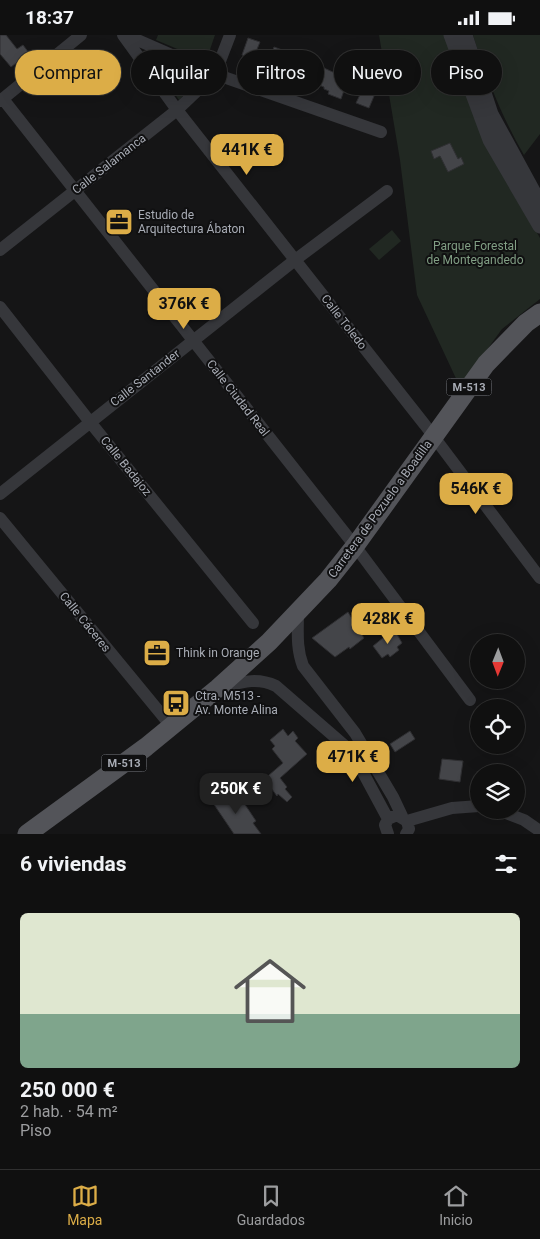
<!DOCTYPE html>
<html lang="es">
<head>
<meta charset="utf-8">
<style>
	:root { --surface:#101010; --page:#1e1e1e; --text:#f1f3f6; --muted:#9c9d9f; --line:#303030; --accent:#dcad47 }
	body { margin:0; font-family:Roboto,sans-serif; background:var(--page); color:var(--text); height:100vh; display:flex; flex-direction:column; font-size:19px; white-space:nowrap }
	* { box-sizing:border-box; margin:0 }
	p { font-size:16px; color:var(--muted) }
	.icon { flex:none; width:28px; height:28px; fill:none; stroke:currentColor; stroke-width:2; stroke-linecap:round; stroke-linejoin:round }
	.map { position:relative; height:799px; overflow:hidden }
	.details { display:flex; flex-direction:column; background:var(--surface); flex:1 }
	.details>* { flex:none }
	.hud { position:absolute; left:15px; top:15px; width:510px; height:45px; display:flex; gap:10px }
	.needle { width:32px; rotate:181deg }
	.fabs { position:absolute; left:470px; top:599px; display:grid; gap:10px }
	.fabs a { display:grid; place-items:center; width:55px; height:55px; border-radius:50%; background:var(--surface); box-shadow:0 5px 20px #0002,0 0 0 1px var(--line); font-size:25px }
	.price { position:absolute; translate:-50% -42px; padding:0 11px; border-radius:10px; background:var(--accent); color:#111; font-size:16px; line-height:32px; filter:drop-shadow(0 1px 2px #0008) }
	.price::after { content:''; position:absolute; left:50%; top:30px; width:15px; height:11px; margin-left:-8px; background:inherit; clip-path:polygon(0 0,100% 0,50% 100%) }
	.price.selected { background:#222; color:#fff }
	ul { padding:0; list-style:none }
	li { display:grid; align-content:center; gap:10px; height:265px; padding:0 20px }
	li span { display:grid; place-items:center; height:155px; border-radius:8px; color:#555 }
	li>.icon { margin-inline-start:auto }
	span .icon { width:90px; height:90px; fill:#fffc; stroke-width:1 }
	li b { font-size:21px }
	h2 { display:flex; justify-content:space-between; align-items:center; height:60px; padding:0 20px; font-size:21px }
	.tag { padding:0 18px; border-radius:22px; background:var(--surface); box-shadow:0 5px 20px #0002,0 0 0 1px var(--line); font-size:18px; line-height:45px }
	.tag.selected { background:var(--accent); color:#111 }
	.status { display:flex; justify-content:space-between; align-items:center; height:35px; padding:0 25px; background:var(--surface); direction:ltr }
	.status svg { height:14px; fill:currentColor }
	.tabs { display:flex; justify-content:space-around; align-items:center; height:70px; border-top:1px solid var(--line); background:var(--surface); font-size:14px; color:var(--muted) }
	.tabs a { display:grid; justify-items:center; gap:2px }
	.tabs .selected { color:var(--accent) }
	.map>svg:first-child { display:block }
	.green { fill:#212822 }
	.building { fill:#444549; stroke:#2f2f32 }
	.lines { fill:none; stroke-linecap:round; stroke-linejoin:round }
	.minor { stroke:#36373b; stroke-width:12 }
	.tertiary { stroke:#36373b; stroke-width:15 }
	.primary { stroke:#535459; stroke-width:19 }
	.labels { text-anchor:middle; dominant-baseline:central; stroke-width:4; stroke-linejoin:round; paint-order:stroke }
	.shield { fill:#101011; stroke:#7a7d84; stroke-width:1 }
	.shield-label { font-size:11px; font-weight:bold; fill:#a8acb5 }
	.street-label { font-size:12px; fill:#a8acb5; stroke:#101011 }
	.poi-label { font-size:12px; fill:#a8acb5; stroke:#101011; text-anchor:start }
	.park-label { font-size:12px; fill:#819e84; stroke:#101011 }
</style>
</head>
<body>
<div class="status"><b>18:37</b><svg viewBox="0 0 49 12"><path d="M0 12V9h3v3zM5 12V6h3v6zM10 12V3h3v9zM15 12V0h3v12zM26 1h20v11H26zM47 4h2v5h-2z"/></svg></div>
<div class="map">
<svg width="540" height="799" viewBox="0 0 540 799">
	<rect width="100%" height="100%" fill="#151516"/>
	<!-- green -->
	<path class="green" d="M158 0H215L206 26 156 5Z
		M379 0H448L485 103 540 203V264L502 294 460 352 417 260 400 125Z
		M473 0H540V99L524 120C502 82 486 42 473 0Z
		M158 23H164L203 41 179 65 156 33 153 27Z
		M392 195 401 206 379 225 369 214Z"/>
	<!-- building -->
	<path class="building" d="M0 0H6L17 14 23 10 29 18 11 32 0 19Z
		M248 3 260 7 253 24 242 20Z
		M274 12 285 16 279 33 268 29Z
		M302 16 313 20 308 23 312 24 308 33 322 39 324 33 348 44 341 64 328 59 329 56 324 54V52L299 42 300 40 294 37Z
		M365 49 377 54 369 73 356 68Z
		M450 108 458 124 461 122 464 129 448 137 440 121 434 124 431 116Z
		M348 577 364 603 350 614 349 612 335 622 312 603Z
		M394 594 402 608 397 612 399 615 390 622 388 619 382 623 373 611Z
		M283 694 288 701 293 696 298 703 295 706 307 719 280 743 287 752 285 754 292 762 287 767 278 759 277 761 271 753 268 755 261 747 283 728 272 714 275 711 270 705Z
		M410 696 415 704 395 717 390 709Z
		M442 724 463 726 460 747 439 744Z
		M231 756 241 770 244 768 256 786 253 788 261 799H234L213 768Z"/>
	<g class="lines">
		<!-- minor -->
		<path class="minor" d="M123 0 177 75 425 390 540 543
			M126 0 215 39 381 97
			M3 64 355 511 470 665
			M0 66 81 0
			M0 215 177 75 215 39 230 0
			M0 272 90 387 253 588
			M0 459 295 225 387 156
			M0 483 171 691
			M298 577C298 596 296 613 303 631L355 698 393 762 402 781
			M223 652C242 647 257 642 276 651L352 717 388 784
			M498 775 524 785 540 796
			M407 786 452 773 479 771
			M388 799 385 790 388 784 397 780 407 786 409 794 406 799"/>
		<!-- tertiary -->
		<path class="tertiary" d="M451 0 490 105 540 191
			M465 0 491 79 540 169"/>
		<!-- primary -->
		<path class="primary" d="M27 799 146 712 218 653 269 607 328 545 355 511 486 329 526 288 540 278"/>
	</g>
	<!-- icons -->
	<defs>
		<symbol id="office-square" viewBox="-11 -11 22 22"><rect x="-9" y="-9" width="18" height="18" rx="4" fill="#dcad47" stroke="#101011"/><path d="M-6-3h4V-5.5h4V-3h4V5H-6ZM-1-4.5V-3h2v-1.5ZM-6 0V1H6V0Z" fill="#111"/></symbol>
		<symbol id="bus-square" viewBox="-11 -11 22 22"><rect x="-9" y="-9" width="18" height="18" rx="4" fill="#dcad47" stroke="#101011"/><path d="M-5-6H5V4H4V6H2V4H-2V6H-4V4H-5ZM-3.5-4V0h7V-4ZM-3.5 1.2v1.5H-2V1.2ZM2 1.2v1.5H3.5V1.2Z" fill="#111"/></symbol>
	</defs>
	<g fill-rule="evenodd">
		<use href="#office-square" x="103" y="171" width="32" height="32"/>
		<use href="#office-square" x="141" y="602" width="32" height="32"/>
		<use href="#bus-square" x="160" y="652" width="32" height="32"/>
	</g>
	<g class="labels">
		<!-- shield labels -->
		<g class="shield">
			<rect x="446.5" y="343.5" width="45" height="17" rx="4"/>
			<rect x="101.5" y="719.5" width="45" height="17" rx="4"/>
		</g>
		<g class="shield-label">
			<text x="469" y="352">M-513</text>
			<text x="124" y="728">M-513</text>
		</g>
		<!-- street labels -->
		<g class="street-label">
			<text transform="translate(109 129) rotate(-38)">Calle Salamanca</text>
			<text transform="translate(344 287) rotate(52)">Calle Toledo</text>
			<text transform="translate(145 343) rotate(-38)">Calle Santander</text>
			<text transform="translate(238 363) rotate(52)">Calle Ciudad Real</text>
			<text transform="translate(126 431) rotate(51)">Calle Badajoz</text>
			<text transform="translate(380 474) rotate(-54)">Carretera de Pozuelo a Boadilla</text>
			<text transform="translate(85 587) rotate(51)">Calle Cáceres</text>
		</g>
		<!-- poi labels -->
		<g class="poi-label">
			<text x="138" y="180">Estudio de<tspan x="138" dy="14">Arquitectura Ábaton</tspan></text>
			<text x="176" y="618">Think in Orange</text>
			<text x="195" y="661">Ctra. M513 -<tspan x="195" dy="14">Av. Monte Alina</tspan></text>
		</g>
		<!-- park labels -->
		<g class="park-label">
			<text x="475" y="211">Parque Forestal<tspan x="475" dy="14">de Montegandedo</tspan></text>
		</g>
	</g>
</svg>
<div class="fabs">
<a><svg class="needle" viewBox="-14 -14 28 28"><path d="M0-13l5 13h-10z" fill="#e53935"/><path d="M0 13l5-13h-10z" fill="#9c9d9f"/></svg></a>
<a><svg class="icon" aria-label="locate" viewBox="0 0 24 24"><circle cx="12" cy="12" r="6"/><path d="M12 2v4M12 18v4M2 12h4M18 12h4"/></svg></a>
<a><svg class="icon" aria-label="layers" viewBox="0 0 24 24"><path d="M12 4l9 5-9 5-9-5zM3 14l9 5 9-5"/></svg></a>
</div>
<b class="price" style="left:247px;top:141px">441K €</b>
<b class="price" style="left:184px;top:295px">376K €</b>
<b class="price" style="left:476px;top:480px">546K €</b>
<b class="price" style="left:388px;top:610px">428K €</b>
<b class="price" style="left:353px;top:748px">471K €</b>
<b class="price selected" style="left:236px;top:780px">250K €</b>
<div class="hud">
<a class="tag selected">Comprar</a>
<a class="tag">Alquilar</a>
<a class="tag">Filtros</a>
<a class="tag">Nuevo</a>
<a class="tag">Piso</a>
</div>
</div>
<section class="details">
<h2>6 viviendas<svg class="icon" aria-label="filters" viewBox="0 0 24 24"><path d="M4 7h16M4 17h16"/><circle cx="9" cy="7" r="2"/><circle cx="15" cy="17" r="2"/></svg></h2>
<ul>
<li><span style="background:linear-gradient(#dfe7d0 65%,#7fa58c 0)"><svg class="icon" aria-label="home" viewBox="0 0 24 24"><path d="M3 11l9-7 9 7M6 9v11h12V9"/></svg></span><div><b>250 000 €</b><p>2 hab. · 54 m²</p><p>Piso</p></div></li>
</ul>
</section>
<nav class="tabs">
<a class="selected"><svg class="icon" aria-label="map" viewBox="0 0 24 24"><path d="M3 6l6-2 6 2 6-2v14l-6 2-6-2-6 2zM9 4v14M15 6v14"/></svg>Mapa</a>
<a><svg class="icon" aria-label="saved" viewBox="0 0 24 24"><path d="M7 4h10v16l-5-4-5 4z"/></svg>Guardados</a>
<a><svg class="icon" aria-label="home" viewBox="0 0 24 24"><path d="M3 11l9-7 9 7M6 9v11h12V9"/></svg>Inicio</a>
</nav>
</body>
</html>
